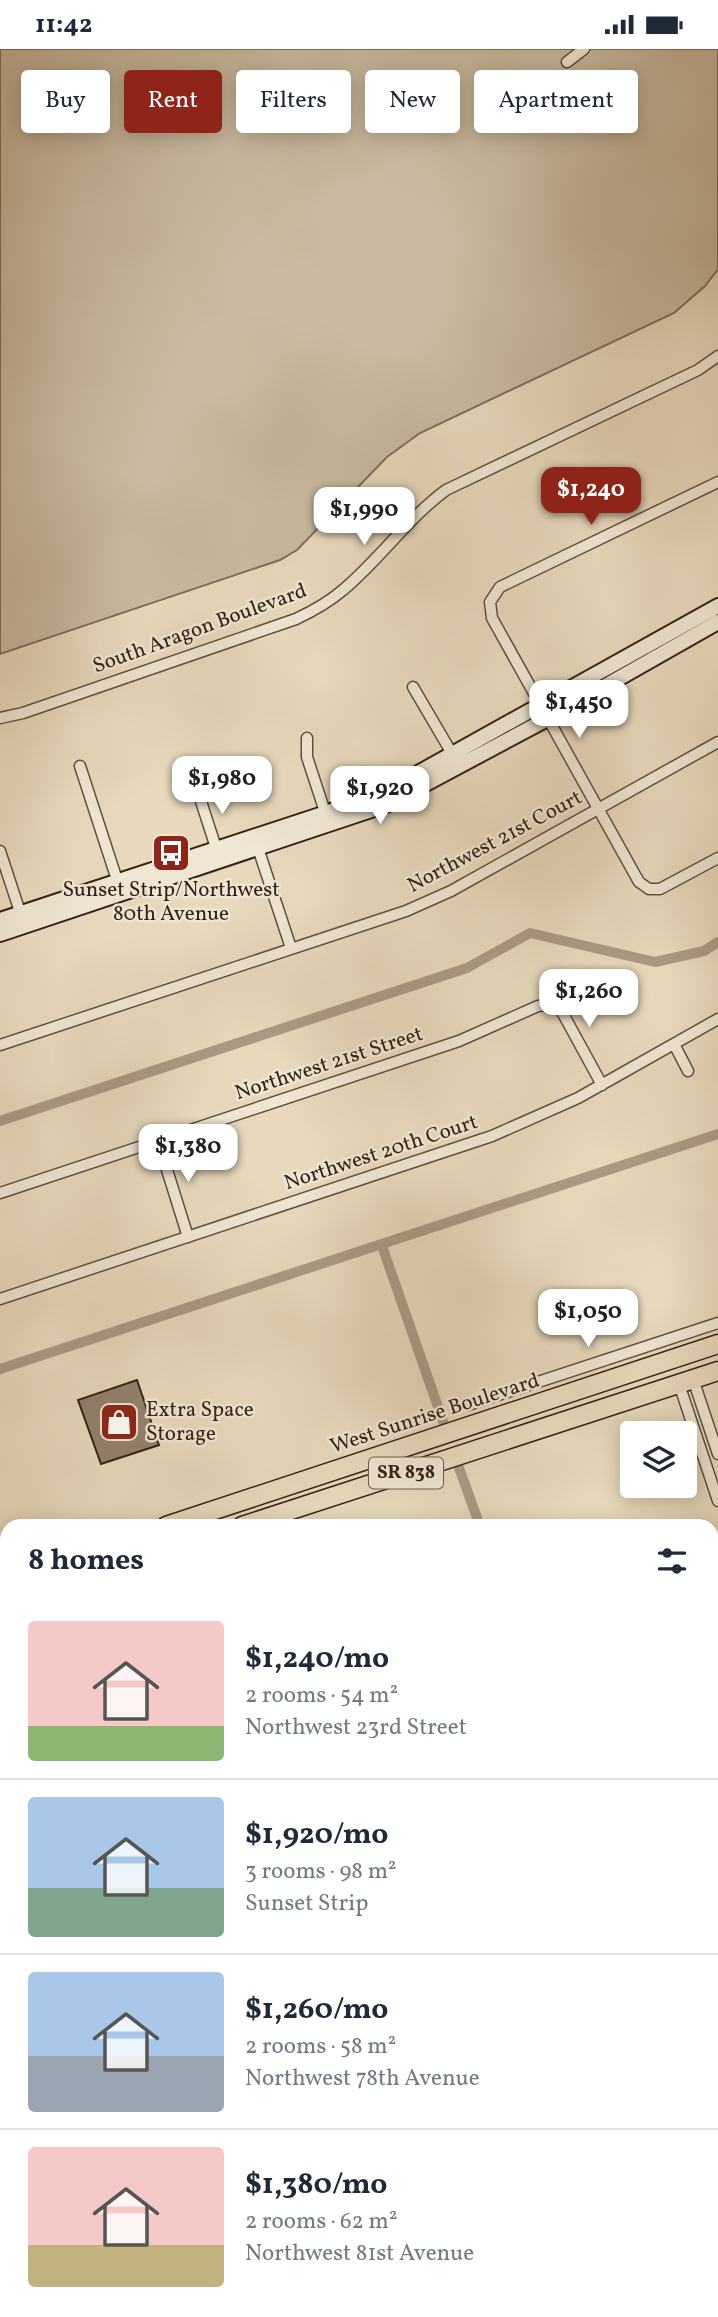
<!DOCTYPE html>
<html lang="en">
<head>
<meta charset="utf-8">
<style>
	:root { --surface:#fff; --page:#f2f2f3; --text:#1f2937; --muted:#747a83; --line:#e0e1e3; --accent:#8f2418 }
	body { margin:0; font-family:Vollkorn,serif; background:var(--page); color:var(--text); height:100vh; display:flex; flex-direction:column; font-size:26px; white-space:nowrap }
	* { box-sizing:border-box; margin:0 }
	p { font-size:23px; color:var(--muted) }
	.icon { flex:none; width:38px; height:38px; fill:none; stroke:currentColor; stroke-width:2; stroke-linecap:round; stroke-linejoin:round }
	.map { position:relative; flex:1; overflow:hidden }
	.details { position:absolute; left:0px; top:1470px; width:719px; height:798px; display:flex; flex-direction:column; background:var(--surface); border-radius:21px 21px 0 0; box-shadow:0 4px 18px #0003 }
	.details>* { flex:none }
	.guide { position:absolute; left:21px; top:21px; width:677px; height:63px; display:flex; gap:14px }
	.controls { position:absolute; left:620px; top:1372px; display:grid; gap:14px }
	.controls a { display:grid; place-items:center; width:77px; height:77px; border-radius:7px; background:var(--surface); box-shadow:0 4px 18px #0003; font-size:35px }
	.price { position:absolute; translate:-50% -60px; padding:0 16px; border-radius:14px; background:#fff; color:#222; font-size:23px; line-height:46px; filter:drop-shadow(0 2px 4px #0008) }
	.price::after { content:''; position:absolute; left:50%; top:42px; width:21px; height:16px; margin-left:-10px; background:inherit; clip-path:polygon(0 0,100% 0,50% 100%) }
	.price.on { background:var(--accent); color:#fff }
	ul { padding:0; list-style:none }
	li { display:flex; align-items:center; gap:21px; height:175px; padding:0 28px }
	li+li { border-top:2px solid var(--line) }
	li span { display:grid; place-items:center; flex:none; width:196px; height:140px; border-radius:7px; color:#555 }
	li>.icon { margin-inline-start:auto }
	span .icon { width:84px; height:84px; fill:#fffc; stroke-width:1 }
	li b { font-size:30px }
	h2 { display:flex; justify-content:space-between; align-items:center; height:84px; padding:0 28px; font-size:30px }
	.tag { padding:0 24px; border-radius:7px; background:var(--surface); box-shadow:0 4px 18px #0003; font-size:24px; line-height:63px }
	.tag.on { background:var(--accent); color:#fff }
	.status { display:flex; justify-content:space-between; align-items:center; height:49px; padding:0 35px; background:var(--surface); direction:ltr }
	.status svg { height:19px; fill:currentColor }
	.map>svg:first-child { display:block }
	.green { fill:#c9baa1; stroke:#7e6e5c; stroke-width:2 }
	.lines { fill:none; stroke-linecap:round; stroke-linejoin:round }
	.canal { stroke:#ab9a84; stroke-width:10 }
	.building { fill:#92816d; stroke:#342116; stroke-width:2 }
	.street-casing { stroke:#614f40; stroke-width:13 }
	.secondary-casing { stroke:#342116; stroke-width:18 }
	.highway-casing { stroke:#342116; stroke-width:21 }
	.street { stroke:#f0e6d4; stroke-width:10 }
	.secondary { stroke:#f0e6d4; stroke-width:14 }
	.highway { stroke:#e8d9bd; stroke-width:18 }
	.labels { text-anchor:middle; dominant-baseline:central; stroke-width:5; stroke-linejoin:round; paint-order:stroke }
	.shield { fill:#f0e6d4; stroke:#6c5c4f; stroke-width:2 }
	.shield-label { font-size:19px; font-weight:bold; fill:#342116 }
	.street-label { font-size:21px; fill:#342116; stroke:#f0e6d4 }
	.poi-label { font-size:21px; fill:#342116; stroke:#f0e6d4 }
</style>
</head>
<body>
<div class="status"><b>11:42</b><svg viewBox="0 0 49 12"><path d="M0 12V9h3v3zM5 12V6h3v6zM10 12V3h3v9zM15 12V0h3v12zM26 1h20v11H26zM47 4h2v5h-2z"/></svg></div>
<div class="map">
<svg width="718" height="2268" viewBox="0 0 718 2268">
	<rect width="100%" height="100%" fill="#e8d9bd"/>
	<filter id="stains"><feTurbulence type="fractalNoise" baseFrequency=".00286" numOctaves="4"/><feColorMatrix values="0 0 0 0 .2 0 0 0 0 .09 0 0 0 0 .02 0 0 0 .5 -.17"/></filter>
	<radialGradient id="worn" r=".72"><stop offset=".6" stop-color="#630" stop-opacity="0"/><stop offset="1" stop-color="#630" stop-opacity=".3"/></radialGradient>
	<!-- green -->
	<path class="green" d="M0 0H718V220L705 237 674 264 420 384 387 408 297 501 280 511 0 605Z"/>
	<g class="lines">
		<!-- canal -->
		<path class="canal" d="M0 1072 467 919 530 884 655 913 704 902 718 893
			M382 1197 444 1375
			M0 1320 718 1085
			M458 1416 480 1477
			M712 1757 718 1755
			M712 2150 718 2167"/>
	</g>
	<!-- building -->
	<path class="building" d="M137 1331 159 1396 101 1415 78 1351Z
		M0 1761 7 1778 6 2042 0 2025Z
		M7 2176V2225H6L0 2208V2178Z
		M18 2261H73L76 2268H20Z"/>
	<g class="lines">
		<defs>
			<path id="street" d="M567 13 584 0
				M718 433 500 538 490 553 492 569 639 833 649 840H660L718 809
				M413 638 454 708
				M0 669 23 664 296 570C313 562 329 553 343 541 380 510 407 470 446 441L698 321 718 307
				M307 689V708L327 769
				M80 717 119 837
				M197 726V740L218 805
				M256 793 291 899
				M0 802 22 869
				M674 995 688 1022
				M0 996 406 862 451 842 718 693
				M158 1092 188 1188
				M0 1144 459 992 538 957 549 956 561 961 602 1036
				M0 1250 492 1087 578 1049 718 970
				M693 1330 718 1405
				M679 1335 718 1452
				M468 1356 718 1274
				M662 2261 665 2268
				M337 2268H358
				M485 2268 507 2261"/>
			<path id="secondary" d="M0 871 326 764 393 738 718 557
				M0 885 386 756 549 669 718 573"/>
			<path id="highway" d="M166 1477 718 1295
				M242 1477 718 1322
				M0 1533 7 1530
				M0 1559 7 1556"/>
		</defs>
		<!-- street casing -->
		<use href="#street" class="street-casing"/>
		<!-- secondary casing -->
		<use href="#secondary" class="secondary-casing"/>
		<!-- highway casing -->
		<use href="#highway" class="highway-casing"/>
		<!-- street -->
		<use href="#street" class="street"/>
		<!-- secondary -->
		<use href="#secondary" class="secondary"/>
		<!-- highway -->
		<use href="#highway" class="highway"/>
	</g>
	<!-- icons -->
	<defs>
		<symbol id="bus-square" viewBox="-11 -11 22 22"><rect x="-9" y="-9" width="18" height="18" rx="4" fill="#8f2418" stroke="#f0e6d4"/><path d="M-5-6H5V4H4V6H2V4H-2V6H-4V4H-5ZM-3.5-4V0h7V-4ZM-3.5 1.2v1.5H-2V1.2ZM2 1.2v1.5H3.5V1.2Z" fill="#fff"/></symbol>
		<symbol id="shop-square" viewBox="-11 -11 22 22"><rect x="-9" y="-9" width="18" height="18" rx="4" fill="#8f2418" stroke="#f0e6d4"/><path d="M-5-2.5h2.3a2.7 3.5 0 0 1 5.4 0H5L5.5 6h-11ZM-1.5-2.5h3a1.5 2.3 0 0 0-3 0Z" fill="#fff"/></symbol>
	</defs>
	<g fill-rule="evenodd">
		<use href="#bus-square" x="149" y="782" width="44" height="44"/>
		<use href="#shop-square" x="97" y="1351" width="44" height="44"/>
	</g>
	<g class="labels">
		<!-- shield labels -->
		<rect class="shield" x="369" y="1408.5" width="74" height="31" rx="5"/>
		<g class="shield-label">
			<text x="406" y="1424">SR 838</text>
		</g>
		<!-- street labels -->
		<g class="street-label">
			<text transform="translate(200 580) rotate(-20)">South Aragon Boulevard</text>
			<text transform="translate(495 793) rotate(-28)">Northwest 21st Court</text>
			<text transform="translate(329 1015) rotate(-18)">Northwest 21st Street</text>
			<text transform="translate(381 1104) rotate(-18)">Northwest 20th Court</text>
			<text transform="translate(435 1365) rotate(-18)">West Sunrise Boulevard</text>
		</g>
		<!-- poi labels -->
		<g class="poi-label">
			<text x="171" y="841">Sunset Strip/Northwest<tspan x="171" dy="24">80th Avenue</tspan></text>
			<text x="146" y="1361" text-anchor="start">Extra Space<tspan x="146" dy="24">Storage</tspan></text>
		</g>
	</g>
	<rect width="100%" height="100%" filter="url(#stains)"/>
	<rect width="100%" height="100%" fill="url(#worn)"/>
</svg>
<div class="controls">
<a><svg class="icon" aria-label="layers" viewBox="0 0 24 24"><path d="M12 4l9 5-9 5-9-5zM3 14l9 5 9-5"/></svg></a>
</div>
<b class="price on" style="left:591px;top:478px">$1,240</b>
<b class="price" style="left:364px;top:498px">$1,990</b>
<b class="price" style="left:579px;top:691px">$1,450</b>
<b class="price" style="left:222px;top:767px">$1,980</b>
<b class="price" style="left:380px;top:777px">$1,920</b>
<b class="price" style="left:589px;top:980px">$1,260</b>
<b class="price" style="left:188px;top:1135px">$1,380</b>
<b class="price" style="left:588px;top:1300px">$1,050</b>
<div class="guide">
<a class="tag">Buy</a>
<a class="tag on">Rent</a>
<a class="tag">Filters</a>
<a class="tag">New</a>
<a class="tag">Apartment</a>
</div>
<section class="details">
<h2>8 homes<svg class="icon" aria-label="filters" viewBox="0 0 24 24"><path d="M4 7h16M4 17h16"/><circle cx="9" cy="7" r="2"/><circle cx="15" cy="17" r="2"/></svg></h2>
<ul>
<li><span style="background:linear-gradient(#f6c9c9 75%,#8fb573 0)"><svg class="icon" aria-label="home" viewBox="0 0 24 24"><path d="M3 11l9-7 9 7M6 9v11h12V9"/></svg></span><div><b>$1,240/mo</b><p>2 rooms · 54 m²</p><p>Northwest 23rd Street</p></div></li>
<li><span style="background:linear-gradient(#a9c7e8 65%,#7fa58c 0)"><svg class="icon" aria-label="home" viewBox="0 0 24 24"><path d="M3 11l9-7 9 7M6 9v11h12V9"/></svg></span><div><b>$1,920/mo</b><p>3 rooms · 98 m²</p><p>Sunset Strip</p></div></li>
<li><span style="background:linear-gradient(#a9c7e8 60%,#9aa5b1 0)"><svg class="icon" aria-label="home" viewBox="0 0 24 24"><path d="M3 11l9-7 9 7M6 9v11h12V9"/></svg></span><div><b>$1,260/mo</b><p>2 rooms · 58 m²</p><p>Northwest 78th Avenue</p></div></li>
<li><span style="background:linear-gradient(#f6c9c9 70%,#c2b280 0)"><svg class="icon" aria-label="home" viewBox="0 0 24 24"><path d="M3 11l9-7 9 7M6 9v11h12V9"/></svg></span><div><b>$1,380/mo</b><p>2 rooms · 62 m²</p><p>Northwest 81st Avenue</p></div></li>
</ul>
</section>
</div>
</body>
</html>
